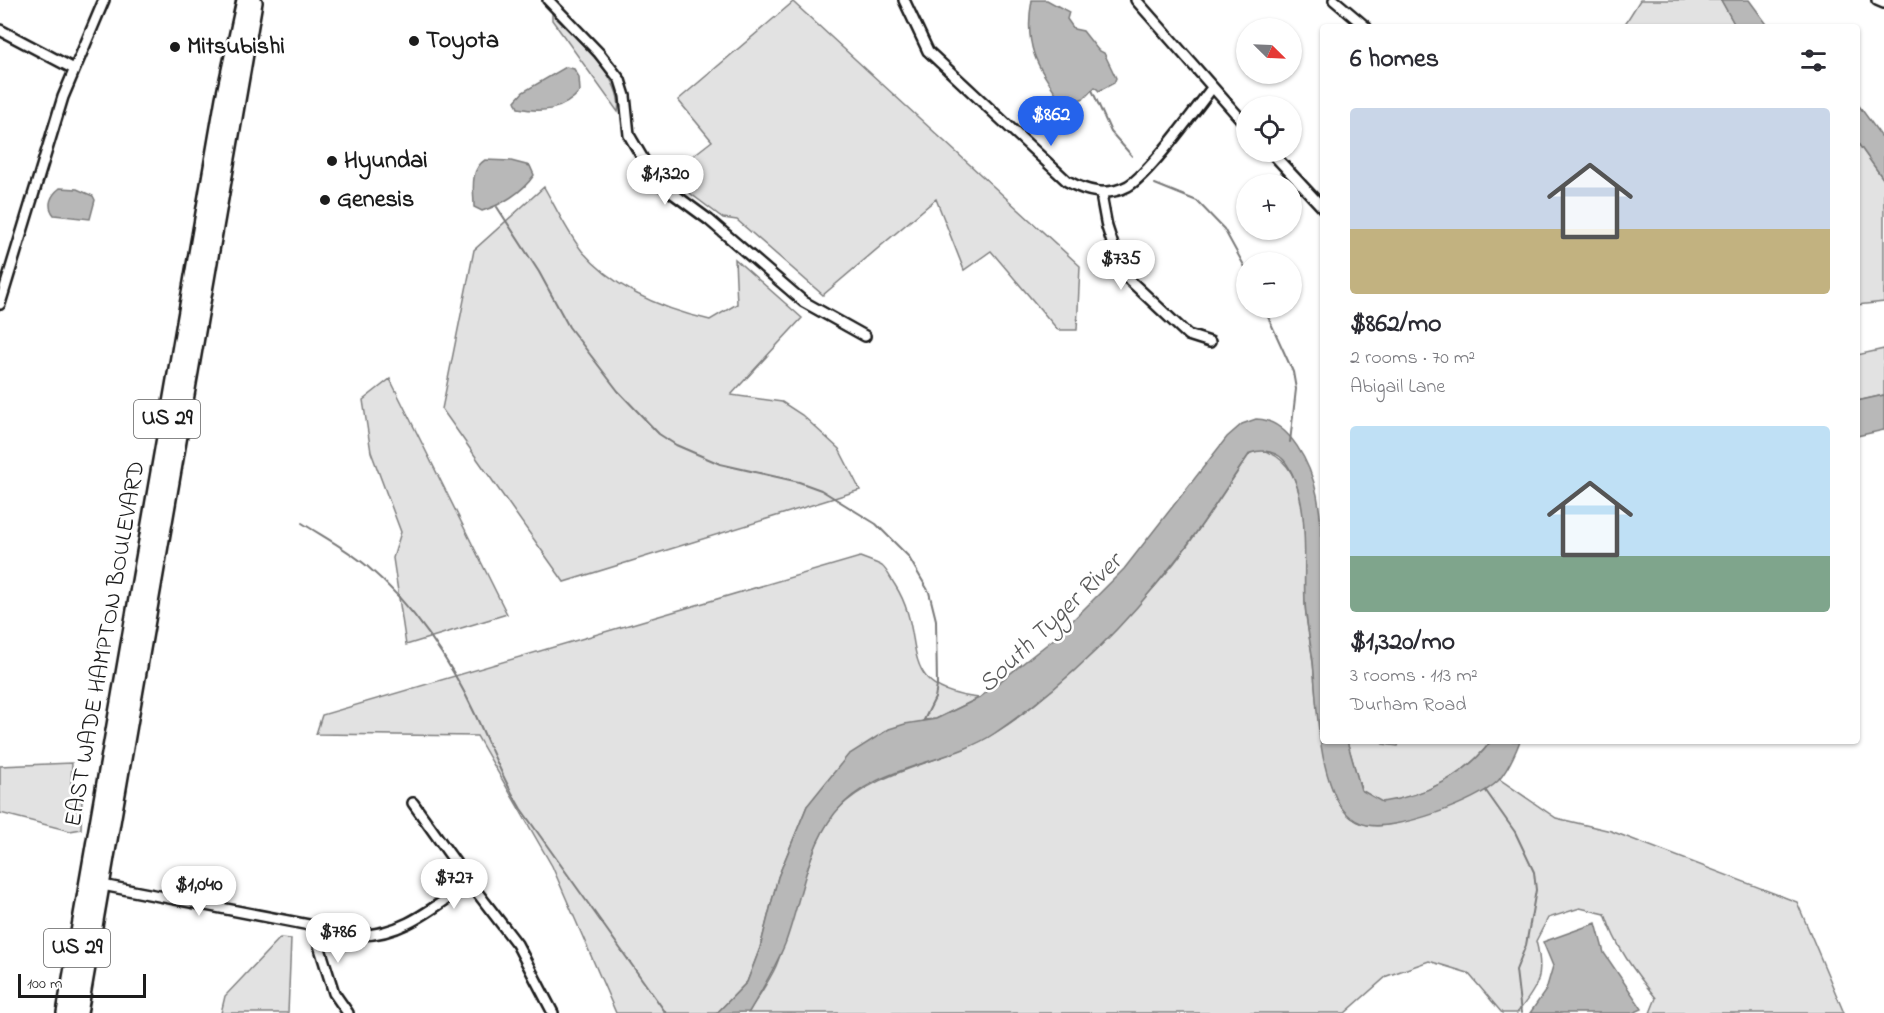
<!DOCTYPE html>
<html lang="en">
<head>
<meta charset="utf-8">
<style>
	:root { --surface:#fff; --page:#f2f2f3; --text:#2b2b33; --muted:#7c7c81; --accent:#2563eb }
	body { margin:0; font-family:"Indie Flower",sans-serif; background:var(--page); color:var(--text); height:100vh; display:flex; flex-direction:column; font-size:22px; white-space:nowrap }
	* { box-sizing:border-box; margin:0 }
	p { font-size:20px; color:var(--muted) }
	.icon { flex:none; width:33px; height:33px; fill:none; stroke:currentColor; stroke-width:2; stroke-linecap:round; stroke-linejoin:round }
	.map { position:relative; flex:1; overflow:hidden }
	.details { position:absolute; left:1320px; top:24px; width:540px; height:720px; display:flex; flex-direction:column; background:var(--surface); border-radius:6px; box-shadow:0 2px 4px #0004 }
	.details>* { flex:none }
	.needle { width:39px; rotate:114deg }
	.tools { position:absolute; left:1236px; top:18px; display:grid; gap:12px }
	.tools a { display:grid; place-items:center; width:66px; height:66px; border-radius:50%; background:var(--surface); box-shadow:0 2px 4px #0004; font-size:30px }
	.scale { position:absolute; left:18px; bottom:15px; width:128px; box-sizing:border-box; padding-left:6px; border:3px solid #1c1c1c; border-top:0; font-size:16px; line-height:21px; white-space:nowrap; color:#1c1c1c; -webkit-text-stroke:4px #fff; paint-order:stroke }
	.price { position:absolute; translate:-50% -51px; padding:0 14px; border-radius:21px; background:#fff; color:#222; font-size:20px; line-height:39px; filter:drop-shadow(0 2px 3px #0008) }
	.price::after { content:''; position:absolute; left:50%; top:36px; width:18px; height:14px; margin-left:-9px; background:inherit; clip-path:polygon(0 0,100% 0,50% 100%) }
	.price.on { background:var(--accent); color:#fff }
	ul { padding:0; list-style:none }
	li { display:grid; align-content:center; gap:12px; height:318px; padding:0 30px }
	li span { display:grid; place-items:center; height:186px; border-radius:6px; color:#555 }
	li>.icon { margin-inline-start:auto }
	span .icon { width:108px; height:108px; fill:#fffc; stroke-width:1 }
	li b { font-size:26px }
	h2 { display:flex; justify-content:space-between; align-items:center; height:72px; padding:0 30px; font-size:26px }
	.map>svg:first-child { display:block }
	.green { fill:#e2e2e2; stroke:#7f7f7f; stroke-width:1.5 }
	.water { fill:#b8b8b8; stroke:#7a7a7a; stroke-width:1.5 }
	.lines { fill:none; stroke-linecap:round; stroke-linejoin:round }
	.stream { stroke:#7a7a7a; stroke-width:2 }
	.minor-casing { stroke:#1c1c1c; stroke-width:14 }
	.primary-casing { stroke:#1c1c1c; stroke-width:20 }
	.minor { stroke:#fff; stroke-width:9 }
	.primary { stroke:#fff; stroke-width:15 }
	.poi-dot { fill:#1c1c1c; stroke:#fff; stroke-width:2 }
	.labels { text-anchor:middle; dominant-baseline:central; stroke-width:5; stroke-linejoin:round; paint-order:stroke }
	.shield { fill:#fff; stroke:#606060; stroke-width:1.5 }
	.shield-label { font-size:22px; font-weight:bold; fill:#1c1c1c }
	.poi-label { font-size:24px; font-weight:bold; fill:#1c1c1c; stroke:#fff; text-anchor:start }
	.street-label { font-size:24px; fill:#1c1c1c; stroke:#fff }
	.water-label { font-size:26px; font-style:italic; fill:#5a5a5a; stroke:#fff }
</style>
</head>
<body>
<div class="map">
<svg width="1884" height="1013" viewBox="0 0 1884 1013">
	<rect width="100%" height="100%" fill="#fff"/>
	<filter id="ink" filterUnits="userSpaceOnUse"><feTurbulence type="fractalNoise" baseFrequency=".0167" numOctaves="2"/><feDisplacementMap in="SourceGraphic" scale="12" xChannelSelector="R" yChannelSelector="G"/><feConvolveMatrix kernelMatrix="1 2 1 2 8 2 1 2 1" color-interpolation-filters="sRGB"/></filter>
	<g filter="url(#ink)">
		<!-- green -->
		<path class="green" d="M1640 0H1721L1736 27H1623Z
			M793 2 1080 266 1077 330H1058L991 251 964 270 936 199 823 295 737 220 723 218 667 176 712 141 678 100Z
			M552 14C574 37 625 78 618 112L552 20Z
			M1857 142 1884 180V302L1857 305Z
			M544 187C556 208 567 232 582 251 615 290 662 309 710 320L737 304 735 259 802 318 731 395 782 402 802 415 839 449 860 490 564 582 442 409 474 250Z
			M1884 349V395L1857 401V355Z
			M390 379 507 614 406 645 393 558 401 532 371 452 363 400Z
			M1262 450C1318 464 1302 561 1305 604 1306 624 1311 643 1313 663 1317 700 1320 797 1352 818 1369 831 1390 825 1409 820 1443 810 1472 802 1499 779L1556 818 1611 831 1797 902 1844 1013H1650L1656 998C1634 971 1616 947 1605 914L1580 908 1548 918 1536 941C1545 975 1539 986 1517 1013H1502L1468 973 1429 961 1387 976 1345 1013H748C757 998 769 982 776 966 793 925 808 841 837 810 879 768 942 764 991 735 1024 716 1052 690 1079 664 1113 631 1146 599 1175 562 1202 527 1226 489 1250 453Z
			M860 557C867 560 875 562 882 566 887 570 891 579 895 585 930 640 891 688 979 698L936 719 924 720 807 806 778 877 760 948 747 982 717 1013H616L552 866 477 736 316 734 322 715Z
			M1347 741H1380L1383 744 1398 746 1400 741H1491C1466 776 1424 796 1382 803L1361 790Z
			M72 763 71 785 82 797 81 829 70 831 0 813V766Z
			M280 938 291 939 288 1013H221L225 996Z"/>
		<!-- water -->
		<path class="water" d="M1032 0H1047L1069 12 1067 19 1074 29 1083 31 1098 50 1104 53 1116 78 1114 83 1099 91 1095 87 1084 98 1064 105C1038 67 1023 48 1032 0Z
			M1721 0H1749L1769 27H1736Z
			M566 67 574 69 579 77 580 91C563 111 542 113 518 108L515 101 523 92Z
			M1857 103 1884 140V180L1857 142Z
			M485 160 511 161 530 166 534 175C522 193 501 205 482 211L474 207C474 191 469 170 485 160Z
			M60 188 77 189 93 196 95 200 90 219 54 215C46 205 51 195 60 188Z
			M1884 395V430L1857 436V401Z
			M1256 419C1290 419 1311 466 1317 495 1324 533 1323 571 1323 609 1323 653 1323 697 1323 741H1347L1361 790 1382 802C1424 796 1466 776 1491 741H1520C1515 754 1507 771 1498 781 1477 802 1396 831 1367 825 1349 821 1339 807 1333 791 1317 752 1317 702 1313 661 1310 641 1306 621 1305 602 1303 561 1311 499 1286 463 1278 451 1263 449 1250 453 1225 489 1202 527 1175 561 1125 626 1063 687 995 733 948 765 872 765 835 813 806 850 801 901 785 944 775 968 762 990 749 1012L717 1013 747 982 760 948 778 877 807 806 848 755 889 729 905 724 936 719 979 698 1055 638 1124 569 1227 437 1242 424Z
			M1596 923 1604 953 1642 1009 1633 1013H1530L1546 990 1553 966 1543 942Z"/>
		<g class="lines">
			<!-- stream -->
			<path class="stream" d="M1092 90 1111 132 1132 156
				M1155 184 1197 201 1224 229 1246 269
				M497 207 539 272 569 327 618 391 659 434 676 445 720 464 799 482 821 490 876 524 908 556 929 592 936 620 937 686 935 698 924 720
				M1264 308 1293 372 1296 389 1290 442
				M302 523C324 537 348 550 367 566 413 605 450 660 475 714 490 746 502 778 521 809L666 1013
				M1486 791 1515 832 1534 872 1536 890 1531 918 1526 945 1516 970 1521 1013"/>
			<defs>
				<path id="minor" d="M548 0 599 53 620 80 625 96 629 135 656 181 709 220 804 302 865 336
					M904 0 928 51 1067 181C1087 192 1107 197 1128 186 1149 174 1195 110 1212 88
					M1136 0 1246 125
					M1334 0 1366 27
					M1877 0 1884 3
					M0 30 74 69
					M1271 152 1323 208
					M1104 192 1102 200 1107 227 1122 273 1188 335 1210 342
					M0 304 63 97 104 0
					M413 803 470 883
					M97 884 361 935C404 935 436 905 470 883L517 944 553 1013
					M313 926 334 993 348 1013"/>
				<path id="primary" d="M65 1013 224 98 245 0
					M79 1013 254 2"/>
			</defs>
			<!-- minor casing -->
			<use href="#minor" class="minor-casing"/>
			<!-- primary casing -->
			<use href="#primary" class="primary-casing"/>
			<!-- minor -->
			<use href="#minor" class="minor"/>
			<!-- primary -->
			<use href="#primary" class="primary"/>
		</g>
	</g>
	<!-- markers -->
	<g class="poi-dot">
		<circle cx="414" cy="41" r="6"/>
		<circle cx="175" cy="47" r="6"/>
		<circle cx="332" cy="161" r="6"/>
		<circle cx="325" cy="200" r="6"/>
	</g>
	<g class="labels">
		<!-- shield labels -->
		<g class="shield">
			<rect x="134" y="400" width="66" height="38" rx="4.5"/>
			<rect x="44" y="929" width="66" height="38" rx="4.5"/>
		</g>
		<g class="shield-label">
			<text x="167" y="419">US 29</text>
			<text x="77" y="948">US 29</text>
		</g>
		<!-- poi labels -->
		<g class="poi-label">
			<text x="426" y="41">Toyota</text>
			<text x="187" y="47">Mitsubishi</text>
			<text x="344" y="161">Hyundai</text>
			<text x="337" y="200">Genesis</text>
		</g>
		<!-- street labels -->
		<g class="street-label">
			<text transform="translate(106 644) rotate(-80)">EAST WADE HAMPTON BOULEVARD</text>
		</g>
		<!-- water labels -->
		<g class="water-label">
			<text transform="translate(1051 624) rotate(-44)">South Tyger River</text>
		</g>
	</g>
</svg>
<div class="tools">
<a><svg class="needle" viewBox="-14 -14 28 28"><path d="M0-13l5 13h-10z" fill="#e53935"/><path d="M0 13l5-13h-10z" fill="#7c7c81"/></svg></a>
<a><svg class="icon" aria-label="locate" viewBox="0 0 24 24"><circle cx="12" cy="12" r="6"/><path d="M12 2v4M12 18v4M2 12h4M18 12h4"/></svg></a>
<a>+</a>
<a>−</a>
</div>
<div class="scale">100 m</div>
<b class="price on" style="left:1051px;top:147px">$862</b>
<b class="price" style="left:665px;top:206px">$1,320</b>
<b class="price" style="left:1121px;top:291px">$735</b>
<b class="price" style="left:454px;top:910px">$727</b>
<b class="price" style="left:199px;top:917px">$1,040</b>
<b class="price" style="left:338px;top:964px">$786</b>
<section class="details">
<h2>6 homes<svg class="icon" aria-label="filters" viewBox="0 0 24 24"><path d="M4 7h16M4 17h16"/><circle cx="9" cy="7" r="2"/><circle cx="15" cy="17" r="2"/></svg></h2>
<ul>
<li><span style="background:linear-gradient(#c9d6e8 65%,#c2b280 0)"><svg class="icon" aria-label="home" viewBox="0 0 24 24"><path d="M3 11l9-7 9 7M6 9v11h12V9"/></svg></span><div><b>$862/mo</b><p>2 rooms · 70 m²</p><p>Abigail Lane</p></div></li>
<li><span style="background:linear-gradient(#bfe0f5 70%,#7fa58c 0)"><svg class="icon" aria-label="home" viewBox="0 0 24 24"><path d="M3 11l9-7 9 7M6 9v11h12V9"/></svg></span><div><b>$1,320/mo</b><p>3 rooms · 113 m²</p><p>Durham Road</p></div></li>
</ul>
</section>
</div>
</body>
</html>
